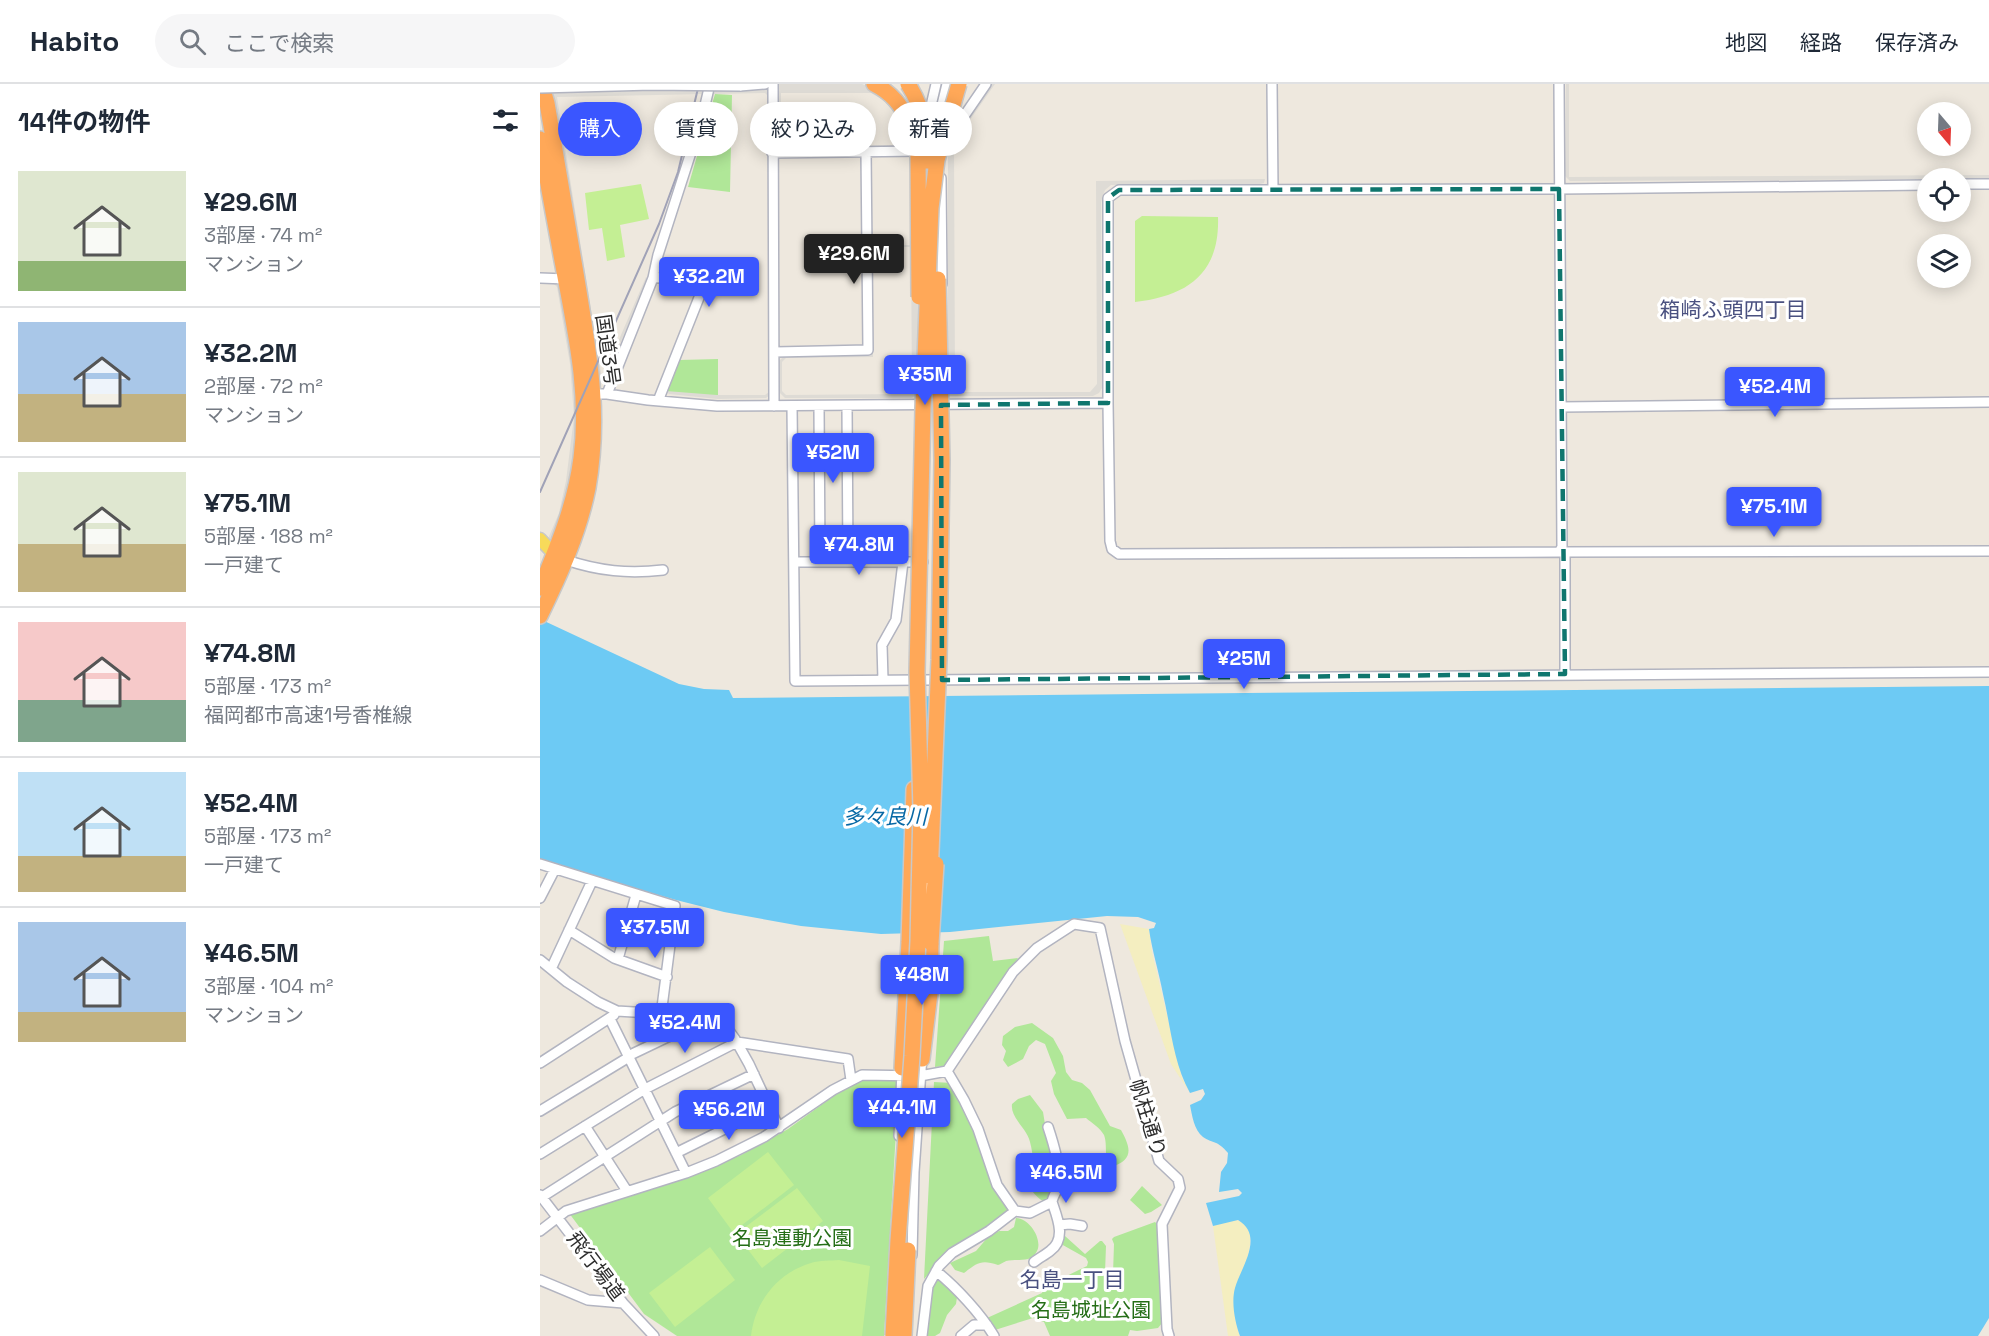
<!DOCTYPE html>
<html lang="ja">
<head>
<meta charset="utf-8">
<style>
	:root { --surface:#fff; --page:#f6f6f7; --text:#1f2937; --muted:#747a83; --line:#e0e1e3; --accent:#3a56ff }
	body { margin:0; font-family:"Space Grotesk","Noto Sans JP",sans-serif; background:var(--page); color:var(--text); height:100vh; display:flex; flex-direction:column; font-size:22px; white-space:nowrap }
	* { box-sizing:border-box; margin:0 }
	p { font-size:20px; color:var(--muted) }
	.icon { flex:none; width:33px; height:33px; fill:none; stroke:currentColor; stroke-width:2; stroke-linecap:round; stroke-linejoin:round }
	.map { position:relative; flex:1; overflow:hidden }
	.drawer { display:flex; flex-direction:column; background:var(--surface); width:540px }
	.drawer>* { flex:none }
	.guide { position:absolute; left:18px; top:18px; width:570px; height:54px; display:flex; gap:12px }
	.needle { width:39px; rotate:161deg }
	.fabs { position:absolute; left:1377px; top:18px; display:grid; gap:12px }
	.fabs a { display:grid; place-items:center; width:54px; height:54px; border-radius:50%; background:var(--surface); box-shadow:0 3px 15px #0003; font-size:30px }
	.price { position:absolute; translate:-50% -51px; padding:0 14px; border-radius:6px; background:var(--accent); color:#fff; font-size:20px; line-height:39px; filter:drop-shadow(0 2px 3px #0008) }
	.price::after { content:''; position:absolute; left:50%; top:36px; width:18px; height:14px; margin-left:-9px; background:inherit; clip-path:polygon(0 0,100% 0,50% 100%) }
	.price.selected { background:#222; color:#fff }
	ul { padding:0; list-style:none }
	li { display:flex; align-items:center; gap:18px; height:150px; padding:0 18px }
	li+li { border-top:2px solid var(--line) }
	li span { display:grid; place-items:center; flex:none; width:168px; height:120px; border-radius:0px; color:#555 }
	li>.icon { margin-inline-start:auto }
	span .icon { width:72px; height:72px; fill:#fffc; stroke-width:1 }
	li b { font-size:26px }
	h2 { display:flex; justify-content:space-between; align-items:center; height:72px; padding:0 18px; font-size:26px }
	.pill { padding:0 21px; border-radius:27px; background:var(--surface); box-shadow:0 3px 15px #0003; font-size:21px; line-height:54px }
	.pill.selected { background:var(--accent); color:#fff }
	header { display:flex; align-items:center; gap:36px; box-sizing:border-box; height:84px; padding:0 30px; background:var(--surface); border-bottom:2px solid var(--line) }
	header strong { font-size:28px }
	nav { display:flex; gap:33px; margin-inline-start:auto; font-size:21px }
	.search { width:420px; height:54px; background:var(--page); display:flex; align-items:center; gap:15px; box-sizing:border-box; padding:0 21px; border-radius:33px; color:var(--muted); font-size:22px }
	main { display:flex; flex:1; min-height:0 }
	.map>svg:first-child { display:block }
	.green { fill:#b0e798 }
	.sand { fill:#f4eec0 }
	.pitch { fill:#c4ef94 }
	.plaza { fill:#dedbd5; fill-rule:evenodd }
	.water { fill:#6dcaf4 }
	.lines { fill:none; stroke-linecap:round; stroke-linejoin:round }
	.minor-casing { stroke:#b2b4c0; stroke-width:12 }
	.major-casing { stroke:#c8c8c8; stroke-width:15 }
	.highway-casing { stroke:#c8c8c8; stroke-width:18 }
	.minor { stroke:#fff; stroke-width:9 }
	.major { stroke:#f7da5a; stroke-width:12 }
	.highway { stroke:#ffa858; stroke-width:15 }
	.rail { stroke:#a0a2b7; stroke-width:2 }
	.minor-bridge-casing { stroke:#b2b4c0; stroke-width:12; stroke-linecap:butt }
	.highway-bridge-casing { stroke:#c8c8c8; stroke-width:18; stroke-linecap:butt }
	.minor-bridge { stroke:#fff; stroke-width:9 }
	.highway-bridge { stroke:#ffa858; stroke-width:15 }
	.marked { fill:none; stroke:#0f766e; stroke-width:4.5; stroke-dasharray:12 8; stroke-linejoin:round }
	.labels { text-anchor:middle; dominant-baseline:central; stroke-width:6; stroke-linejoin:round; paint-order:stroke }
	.street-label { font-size:20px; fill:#2c2c2c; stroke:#fff }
	.park-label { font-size:20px; fill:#256e17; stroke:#fff }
	.neighbourhood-label { font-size:21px; fill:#4a5180; stroke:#fff }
	.water-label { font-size:21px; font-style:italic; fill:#0768a5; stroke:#fff }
</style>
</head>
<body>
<header>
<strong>Habito</strong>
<div class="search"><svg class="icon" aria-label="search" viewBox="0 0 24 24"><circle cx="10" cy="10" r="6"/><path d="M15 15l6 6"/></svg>ここで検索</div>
<nav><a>地図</a><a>経路</a><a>保存済み</a></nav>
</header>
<main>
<section class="drawer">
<h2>14件の物件<svg class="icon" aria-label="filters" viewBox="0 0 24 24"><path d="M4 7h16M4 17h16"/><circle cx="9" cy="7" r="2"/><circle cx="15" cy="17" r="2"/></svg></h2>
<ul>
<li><span style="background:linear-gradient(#dfe7d0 75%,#8fb573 0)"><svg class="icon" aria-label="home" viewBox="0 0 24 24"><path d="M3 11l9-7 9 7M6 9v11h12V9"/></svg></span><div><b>¥29.6M</b><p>3部屋 · 74 m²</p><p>マンション</p></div></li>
<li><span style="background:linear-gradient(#a9c7e8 60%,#c2b280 0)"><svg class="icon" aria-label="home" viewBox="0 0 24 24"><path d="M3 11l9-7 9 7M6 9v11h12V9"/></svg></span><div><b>¥32.2M</b><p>2部屋 · 72 m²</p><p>マンション</p></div></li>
<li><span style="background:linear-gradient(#dfe7d0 60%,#c2b280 0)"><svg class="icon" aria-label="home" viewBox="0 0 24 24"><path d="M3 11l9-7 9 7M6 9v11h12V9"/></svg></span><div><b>¥75.1M</b><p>5部屋 · 188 m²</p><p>一戸建て</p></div></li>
<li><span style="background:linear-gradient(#f6c9c9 65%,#7fa58c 0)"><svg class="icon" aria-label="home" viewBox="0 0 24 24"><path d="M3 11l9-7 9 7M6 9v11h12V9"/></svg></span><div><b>¥74.8M</b><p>5部屋 · 173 m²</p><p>福岡都市高速1号香椎線</p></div></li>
<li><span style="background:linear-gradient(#bfe0f5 70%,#c2b280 0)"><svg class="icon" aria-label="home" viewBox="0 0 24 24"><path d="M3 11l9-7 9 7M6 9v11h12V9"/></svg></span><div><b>¥52.4M</b><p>5部屋 · 173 m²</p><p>一戸建て</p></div></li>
<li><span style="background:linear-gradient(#a9c7e8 75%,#c2b280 0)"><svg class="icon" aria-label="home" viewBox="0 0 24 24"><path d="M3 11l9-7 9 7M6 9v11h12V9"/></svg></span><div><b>¥46.5M</b><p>3部屋 · 104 m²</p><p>マンション</p></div></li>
</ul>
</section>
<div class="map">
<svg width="1449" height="1252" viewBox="0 0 1449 1252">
	<rect width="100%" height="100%" fill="#eee8de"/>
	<!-- green -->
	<path class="green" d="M175 10 192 11 190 108 148 103Z
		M178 275V312L127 308 139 276Z
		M449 852 453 877 478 874 415 971 405 982 395 983 404 857Z
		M492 939 513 954 523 972 526 988 532 996 542 999 550 1006 570 1042 581 1046C591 1064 594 1076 571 1083 563 1075 568 1061 564 1051 560 1044 552 1039 546 1034L527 1035 514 1010 511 997 516 989 505 960 496 956 489 962 483 975 468 983 463 976 466 967 462 961 463 952 475 943Z
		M327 993 359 996 344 1252H137L104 1230 29 1129 148 1093 201 1071 248 1045 313 998Z
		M394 998 412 999 472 1128 411 1164 384 1195Z
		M490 1011 503 1028 505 1040 522 1079 525 1092 523 1104 509 1115 503 1117C494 1112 483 1097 488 1086 490 1083 492 1080 494 1077 492 1070 492 1065 490 1058 487 1044 470 1034 472 1020L478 1015Z
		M602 1102 622 1121 611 1128 605 1130 590 1116Z
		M476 1134C489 1134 503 1155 497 1167 491 1180 477 1174 466 1177 466 1177 459 1181 458 1181 441 1175 437 1179 424 1189L415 1186 410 1179 436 1167 448 1153 459 1147H468L474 1143Z
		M615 1138 618 1141 622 1239 618 1244 597 1247 590 1246 588 1252H510L504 1238 493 1234 455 1246 447 1234 502 1209 504 1203 547 1182 548 1178 546 1174 521 1160 522 1153 525 1152 545 1170 560 1157H562L566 1162 565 1189 563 1191H565L568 1196 573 1190 574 1160 572 1155 574 1153Z
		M398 1196 412 1205 417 1213 416 1220 407 1231 400 1249 395 1252H388L387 1233 392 1201Z"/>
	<!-- sand -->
	<path class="sand" d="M580 840 609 845 612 868 642 994 650 1009 631 980Z
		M691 1136C722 1134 708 1176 701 1193 699 1197 696 1201 695 1205 692 1219 695 1239 700 1252H688L673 1142Z"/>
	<!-- pitch -->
	<path class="pitch" d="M101 100 109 135 80 141 85 173 67 177 62 144 49 146 45 109Z
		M602 132 678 133C680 190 647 212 595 218V137Z
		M228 1068 254 1101 193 1148 168 1114Z
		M257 1104 283 1137 222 1184 196 1150Z
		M170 1163 195 1196 135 1243 109 1209Z
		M299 1176 330 1182 322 1252H211C215 1218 237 1189 271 1179 280 1176 290 1177 299 1176Z"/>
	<!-- plaza -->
	<path class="plaza" d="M9 0H168L166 10 17 13 62 295 106 193 107 196 64 298H60L58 290Z
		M173 0H230L231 310 226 314 178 315 129 310 126 307 177 311H225L229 308 227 11 225 9 171 10Z
		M238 0H322L332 4 359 26 374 12 376 14 361 29 372 64H243L238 59ZM241 9H331L343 16 354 28 361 41 366 61 244 63 241 59Z
		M450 0H455L414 59 415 303 420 308H550L557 300 556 97 725 95 724 99 720 100 571 101 565 106 561 118 562 304 559 309 553 312H408V63Z
		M1026 0H1029V93L1449 91V95L1030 97 1025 92Z
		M334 161H377L380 166V307L372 314H245L239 308V277L244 272H331V165ZM335 163H371L372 306 368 310 246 311 242 307V278L246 274 333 273 332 165Z
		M13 199 19 202 38 314 35 373 22 430 13 452 7 457 19 429 26 397 34 333 30 280 17 203Z"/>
	<!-- water -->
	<path class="water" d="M0 535 139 600 164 605 189 606 193 614 1449 602V1234L1438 1252H700C695 1239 691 1218 695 1204 701 1183 725 1152 698 1136L673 1142 666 1119 699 1112 702 1109 698 1105 679 1108 681 1088 687 1079 688 1069C677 1056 674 1060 663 1053 654 1046 652 1031 650 1021L661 1016 665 1010 663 1005 650 1009C633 978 631 944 623 910 619 888 612 867 609 845L614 844 616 839 598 833 567 832 410 848 341 850 261 842 184 828 136 816 23 784 0 775Z"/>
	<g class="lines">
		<defs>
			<path id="minor" d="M233 0 234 322
				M732 0 733 105
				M200 2 225 0
				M387 39 396 0
				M400 51V29L407 0
				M407 57 446 0
				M232 69 380 67
				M401 94 402 200
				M1420 100H1449
				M0 194 26 195
				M113 194 161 193 164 201 118 317
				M235 268 328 266 326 67
				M49 310H67L108 316 177 322 568 319 570 457 572 465 579 470 1019 468 1022 463 1019 0
				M67 310 113 194 118 171 162 34 170 0
				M568 319V114L579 106 1019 105 1388 101
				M252 322 255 597 1449 588
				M279 322 280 478
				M307 322 308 478
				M1021 323 1449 318
				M1019 468 1449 467
				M1025 468V590
				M26 476C59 487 88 490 123 486
				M254 478H383
				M343 596 342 561 356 536 363 478
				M0 780 135 822 121 931
				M0 814 15 785
				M29 846 74 874 127 893
				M78 875 96 811
				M0 876 27 898 58 918 77 927 110 929 172 939 187 944 195 955 209 980 239 1044
				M11 885 52 797
				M70 935 146 1089
				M88 972 159 938
				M0 979 74 931
				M0 1027 89 973
				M45 1042 87 1107
				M359 1052 362 988
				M136 1069 231 1022
				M0 1070 105 1005 197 958 308 975 311 996
				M0 1111 83 1219 114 1252
				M2 1113 135 1028 214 990
				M475 1127 490 1129 512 1118
				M519 1141 530 1140 542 1142
				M0 1147 26 1127 146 1089 176 1077 224 1053 293 1006 322 991 380 992 407 987 473 888 497 864 534 840 560 844 585 957 619 1077 638 1095 640 1104 622 1140 627 1245 629 1252
				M372 1171 374 1088 382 972
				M494 1178C499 1174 505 1171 510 1167 527 1155 517 1133 512 1118 513 1111 518 1106 519 1100 521 1084 513 1058 508 1043
				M396 1187C416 1203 441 1230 454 1252
				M0 1196 48 1216 83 1219
				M382 1252 388 1202 399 1182 412 1169 449 1147 475 1127 457 1101 438 1045 424 1016 407 987
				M421 1252 434 1241H447"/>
			<path id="major" d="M0 455 14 470 21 474"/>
			<path id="highway" d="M334 0C352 9 361 21 370 39
				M0 55C8 102 17 150 26 198 37 256 49 315 41 374 35 420 18 462 0 504
				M387 117V87
				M0 532C20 491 39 449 48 404 61 328 49 269 37 195 27 136 17 78 7 19L1 0
				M382 975 390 909 391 859
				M362 984 369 858 374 705"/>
		</defs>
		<!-- minor casing -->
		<use href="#minor" class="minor-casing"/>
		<!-- major casing -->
		<use href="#major" class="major-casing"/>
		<!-- highway casing -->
		<use href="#highway" class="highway-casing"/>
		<!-- minor -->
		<use href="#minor" class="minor"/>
		<!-- major -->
		<use href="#major" class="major"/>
		<!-- highway -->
		<use href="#highway" class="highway"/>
		<!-- rail -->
		<path class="rail" d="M0 408 119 140 138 88 159 0"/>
		<defs>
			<path id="minor-bridge" d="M0 4 112 1 200 2
				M386 819 388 788"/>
			<path id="highway-bridge" d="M368 0C385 27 386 46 387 77
				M370 39 378 70 379 213
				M390 792 399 576 402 376 398 195
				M391 859 396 780
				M353 1252 358 1156 372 972 378 857 381 725 377 588 383 324 391 124 397 76 419 0
				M364 1252 368 1166"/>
		</defs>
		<!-- minor-bridge casing -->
		<use href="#minor-bridge" class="minor-bridge-casing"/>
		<!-- highway-bridge casing -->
		<use href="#highway-bridge" class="highway-bridge-casing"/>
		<!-- minor-bridge -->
		<use href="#minor-bridge" class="minor-bridge"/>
		<!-- highway-bridge -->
		<use href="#highway-bridge" class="highway-bridge"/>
	</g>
	<!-- marked area -->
	<path class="marked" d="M1019 105 1025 590 402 596 401 321 568 319V114L579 106Z"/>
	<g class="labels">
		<!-- street labels -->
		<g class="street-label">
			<text transform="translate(68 266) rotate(82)">国道3号</text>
			<text transform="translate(608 1034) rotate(73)">帆柱通り</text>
			<text transform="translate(56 1182) rotate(53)">飛行場道</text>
		</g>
		<!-- park labels -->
		<g class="park-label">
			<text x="252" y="1154">名島運動公園</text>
			<text x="551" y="1226">名島城址公園</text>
		</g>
		<!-- neighbourhood labels -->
		<g class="neighbourhood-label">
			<text x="1193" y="225">箱崎ふ頭四丁目</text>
			<text x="532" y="1195">名島一丁目</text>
		</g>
		<!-- water labels -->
		<g class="water-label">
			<text x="345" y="732">多々良川</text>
		</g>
	</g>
</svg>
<div class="fabs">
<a><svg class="needle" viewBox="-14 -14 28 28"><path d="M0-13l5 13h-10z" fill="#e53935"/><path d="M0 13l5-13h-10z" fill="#747a83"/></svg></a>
<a><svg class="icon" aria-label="locate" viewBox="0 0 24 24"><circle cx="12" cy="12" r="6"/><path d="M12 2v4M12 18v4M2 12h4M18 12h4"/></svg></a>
<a><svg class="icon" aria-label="layers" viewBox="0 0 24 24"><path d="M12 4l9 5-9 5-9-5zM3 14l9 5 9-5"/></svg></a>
</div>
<b class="price selected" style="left:314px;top:201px">¥29.6M</b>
<b class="price" style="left:169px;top:224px">¥32.2M</b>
<b class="price" style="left:385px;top:322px">¥35M</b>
<b class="price" style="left:1235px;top:334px">¥52.4M</b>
<b class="price" style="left:293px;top:400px">¥52M</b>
<b class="price" style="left:1234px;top:454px">¥75.1M</b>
<b class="price" style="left:319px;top:492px">¥74.8M</b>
<b class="price" style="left:704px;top:606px">¥25M</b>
<b class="price" style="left:115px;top:875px">¥37.5M</b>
<b class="price" style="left:382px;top:922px">¥48M</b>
<b class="price" style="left:145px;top:970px">¥52.4M</b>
<b class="price" style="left:362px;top:1055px">¥44.1M</b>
<b class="price" style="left:189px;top:1057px">¥56.2M</b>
<b class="price" style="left:526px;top:1120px">¥46.5M</b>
<div class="guide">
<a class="pill selected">購入</a>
<a class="pill">賃貸</a>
<a class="pill">絞り込み</a>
<a class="pill">新着</a>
</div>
</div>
</main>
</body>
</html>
